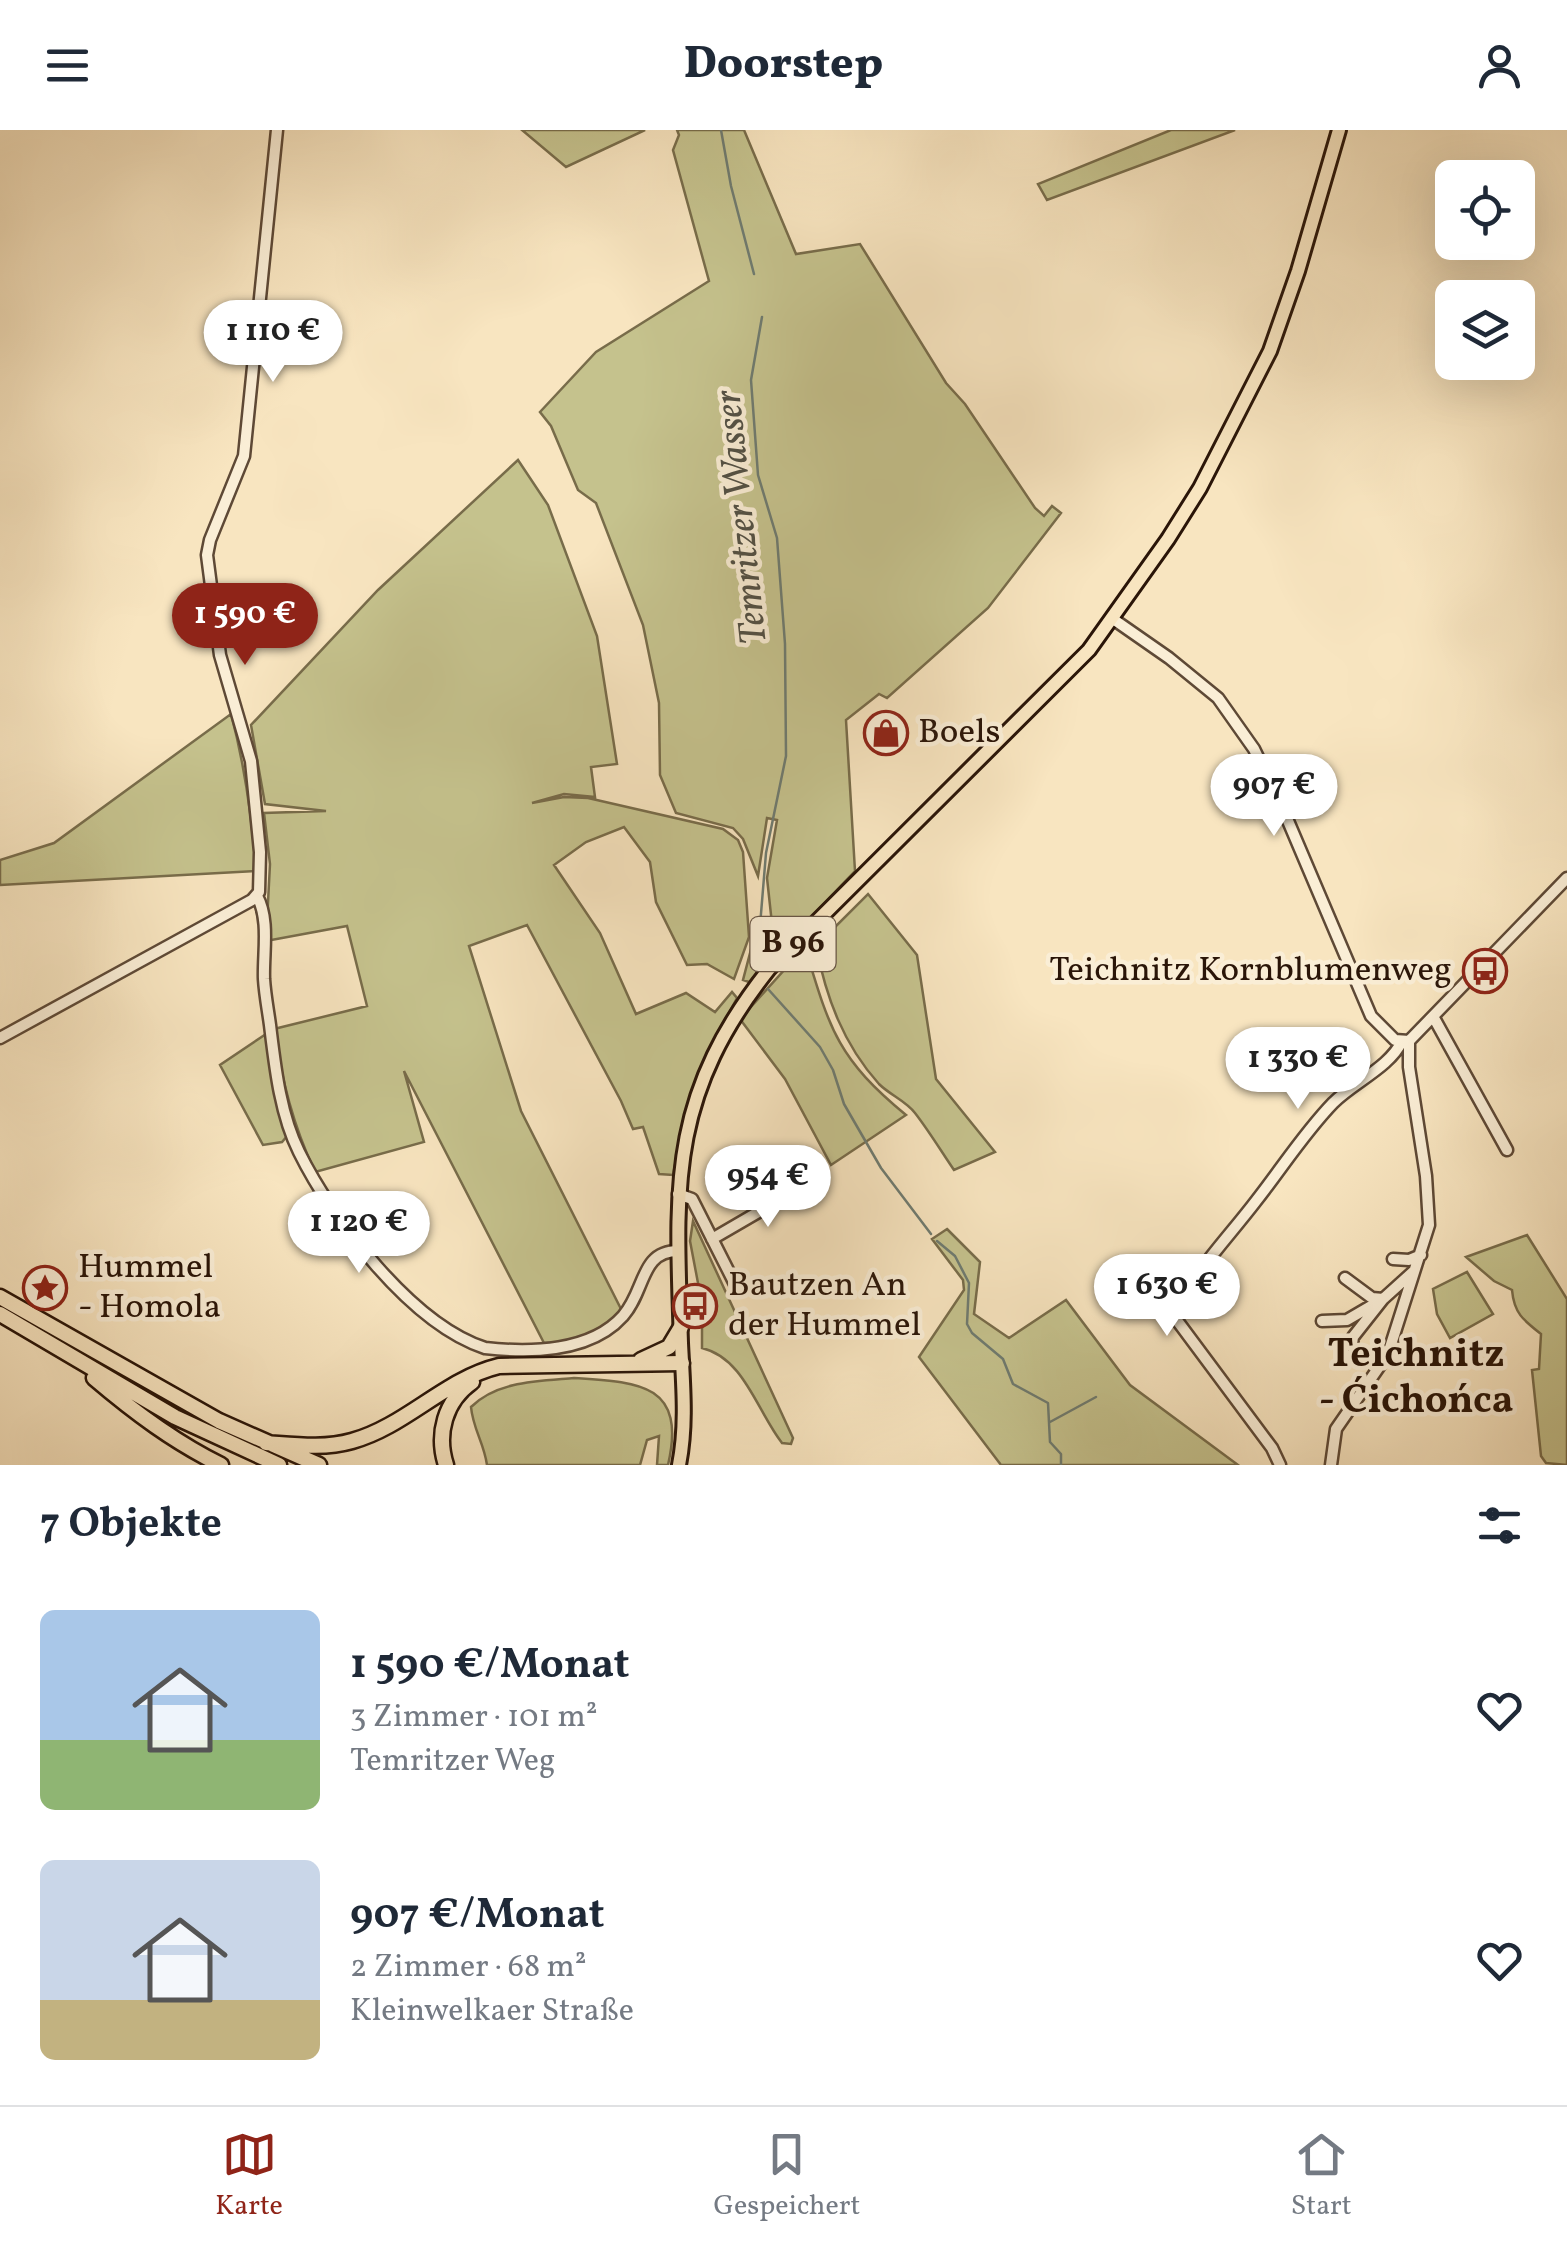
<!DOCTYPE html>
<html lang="de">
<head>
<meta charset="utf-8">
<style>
	:root { --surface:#fff; --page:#f2f2f3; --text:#1f2937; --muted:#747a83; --line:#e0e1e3; --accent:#8f2418 }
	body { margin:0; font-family:Vollkorn,serif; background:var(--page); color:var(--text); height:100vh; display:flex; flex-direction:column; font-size:38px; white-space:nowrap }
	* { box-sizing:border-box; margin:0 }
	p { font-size:32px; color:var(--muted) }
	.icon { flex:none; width:55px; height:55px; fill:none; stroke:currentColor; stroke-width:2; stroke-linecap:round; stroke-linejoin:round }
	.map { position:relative; height:1335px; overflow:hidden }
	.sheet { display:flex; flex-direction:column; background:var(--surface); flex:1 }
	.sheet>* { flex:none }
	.fabs { position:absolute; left:1435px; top:30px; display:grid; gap:20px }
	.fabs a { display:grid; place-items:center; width:100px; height:100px; border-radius:15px; background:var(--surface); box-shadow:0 10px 40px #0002; font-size:50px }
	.price { position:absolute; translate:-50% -85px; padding:0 22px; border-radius:35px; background:#fff; color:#222; font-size:32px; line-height:65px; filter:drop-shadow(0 2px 5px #0008) }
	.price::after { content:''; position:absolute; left:50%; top:60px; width:30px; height:22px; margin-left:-15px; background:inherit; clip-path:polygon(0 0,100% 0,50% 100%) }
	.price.selected { background:var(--accent); color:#fff }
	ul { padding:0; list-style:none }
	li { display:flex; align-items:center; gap:30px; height:250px; padding:0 40px }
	li span { display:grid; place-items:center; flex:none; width:280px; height:200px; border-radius:15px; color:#555 }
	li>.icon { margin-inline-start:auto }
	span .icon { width:120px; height:120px; fill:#fffc; stroke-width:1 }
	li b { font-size:42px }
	h2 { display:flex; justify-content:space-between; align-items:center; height:120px; padding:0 40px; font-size:42px }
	header { display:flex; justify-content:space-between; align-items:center; height:130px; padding:0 40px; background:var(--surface); font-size:45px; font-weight:800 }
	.tabs { display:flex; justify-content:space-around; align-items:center; height:140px; border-top:2px solid var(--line); background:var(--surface); font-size:28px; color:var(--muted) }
	.tabs a { display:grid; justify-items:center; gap:5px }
	.tabs .selected { color:var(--accent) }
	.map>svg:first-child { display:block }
	.green { fill:#c5c28d; stroke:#786c4a; stroke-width:2.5 }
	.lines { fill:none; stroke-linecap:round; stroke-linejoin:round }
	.stream { stroke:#6f7b70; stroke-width:2.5 }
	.minor-casing { stroke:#5e4936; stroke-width:15 }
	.major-casing { stroke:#2a1508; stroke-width:18 }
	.highway-casing { stroke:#2a1508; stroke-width:19 }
	.minor { stroke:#faeed6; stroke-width:10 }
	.major { stroke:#f8e5c0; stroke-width:12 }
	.highway { stroke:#f8e5c0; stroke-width:14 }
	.labels { text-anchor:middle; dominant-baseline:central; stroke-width:9; stroke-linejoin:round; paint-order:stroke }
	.shield { fill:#faeed6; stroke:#685646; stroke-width:2.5 }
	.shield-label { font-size:32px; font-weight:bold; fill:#2a1508 }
	.poi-label { font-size:35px; fill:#2a1508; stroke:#faeed6; text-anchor:start }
	.water-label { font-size:38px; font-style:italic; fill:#525045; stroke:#faeed6 }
	.quarter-label { font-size:40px; font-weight:bold; fill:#2a1508; stroke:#faeed6 }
</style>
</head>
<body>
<header><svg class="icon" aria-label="menu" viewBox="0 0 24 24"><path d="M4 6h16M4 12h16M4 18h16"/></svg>Doorstep<svg class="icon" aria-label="person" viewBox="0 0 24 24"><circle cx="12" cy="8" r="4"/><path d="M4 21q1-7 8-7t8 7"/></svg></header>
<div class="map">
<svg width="1567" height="1335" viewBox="0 0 1567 1335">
	<rect width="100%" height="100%" fill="#f8e5c0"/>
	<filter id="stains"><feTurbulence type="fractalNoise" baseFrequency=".002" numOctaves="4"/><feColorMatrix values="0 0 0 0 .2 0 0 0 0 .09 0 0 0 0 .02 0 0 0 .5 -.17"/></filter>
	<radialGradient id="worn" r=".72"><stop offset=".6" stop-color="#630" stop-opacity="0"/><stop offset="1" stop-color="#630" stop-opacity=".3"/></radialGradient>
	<!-- green -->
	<path class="green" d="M522 0H645L566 37Z
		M677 0H744L796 124 860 114 946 253 965 274 1035 378 1044 386 1052 376 1061 383 988 478 887 568 879 564 846 590 855 741 749 852 743 850 754 808 775 811 790 797 772 794 767 748 777 690 767 688 758 746 743 709 733 698 676 683 660 645 659 573 643 495 596 373 578 360 551 296 540 282 596 222 709 151 673 20 679 5Z
		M1171 0H1235L1047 70 1038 54Z
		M518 330 548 375 597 506 617 634 591 637 595 667 564 664 532 673 564 667 588 668 723 699 738 710 743 722 749 807 734 849 707 834 687 835 656 772 650 732 624 697 586 712 554 735 600 803 636 884 686 863 715 882 732 862 737 868 713 913 686 979 673 1045 659 1044 643 997 633 999 621 971 527 795 469 816 521 981 622 1181C599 1205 576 1212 544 1213L404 941 424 1012 315 1042C293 995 282 951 274 899L367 876 347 796 266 811 270 734 264 683 326 681 265 674 251 595 378 460Z
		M231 584C245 636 252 688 256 741L0 755V730L54 713Z
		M868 764 917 825 936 949 995 1022 954 1040C941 1021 929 1001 915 983 906 971 890 965 879 954 843 914 826 867 816 816Z
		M805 817C830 900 837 928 906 985L831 1035 785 949 740 889Z
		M266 904 288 1005 282 1012 263 1015 220 935Z
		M693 1091 793 1308 791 1314 782 1313C757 1281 744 1228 702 1218V1174L690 1111Z
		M947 1099 980 1132 974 1184 1009 1208 1066 1170 1130 1255 1238 1335H1001L919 1227 964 1160 963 1150 932 1109Z
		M1527 1105 1567 1169V1335L1546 1333 1541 1326 1532 1240 1539 1239 1541 1204C1523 1190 1514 1183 1512 1160L1494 1151 1466 1127Z
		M1467 1142 1493 1184 1450 1208 1437 1184 1433 1159Z
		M574 1248C638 1252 687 1253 668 1335H657L659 1306 647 1310 640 1335H487C484 1313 473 1299 471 1277 497 1251 539 1251 574 1248Z"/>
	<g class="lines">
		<!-- stream -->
		<path class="stream" d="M721 0 731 56 754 144
			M758 820 766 723 786 626 785 514 777 408 758 345 751 250 762 187
			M768 859 820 917 833 940 844 974 881 1038 931 1104
			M937 1111 955 1126 969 1153 967 1194 972 1203 1003 1229 1013 1254 1048 1273 1050 1312 1061 1324V1335
			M1050 1292 1096 1267"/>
		<defs>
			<path id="minor" d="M1113 489 1169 528 1218 568 1254 619 1283 679 1371 886 1395 910 1409 911
				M257 766C270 790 263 823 264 849 265 865 268 880 270 895 275 936 280 984 299 1022 332 1089 411 1194 485 1218 530 1223 591 1222 623 1186 646 1160 640 1121 678 1121
				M1434 888 1507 1020
				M0 908 252 770 259 762 260 722 251 631 220 525 207 425 210 410 244 326 277 0
				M1409 911 1567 748
				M678 1064 692 1069 736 1156
				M712 1109 803 1056
				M1393 1129 1409 1130 1421 1125
				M1345 1148 1372 1168 1383 1169 1414 1141
				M1322 1191 1347 1190 1383 1169 1353 1207 1352 1214
				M1280 1335 1272 1318 1173 1185C1194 1142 1227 1109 1256 1071 1282 1038 1304 1003 1333 973 1354 952 1390 937 1402 911
				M1331 1335 1336 1299 1388 1224 1429 1095 1426 1046 1409 937V911"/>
			<path id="major" d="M679 1335C687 1294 683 1254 681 1213 676 1058 667 968 769 839L1089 520 1168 409 1200 358 1270 221 1298 141 1339 0"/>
			<path id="highway" d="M0 1167 219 1291 319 1335
				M0 1184 175 1287 279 1335
				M641 1230 669 1217 681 1197
				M94 1248C134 1282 174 1312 221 1335
				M266 1313C295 1315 324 1319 352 1311 406 1296 445 1249 499 1236L682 1233
				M446 1335C436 1304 445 1271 472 1252"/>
		</defs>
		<!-- minor casing -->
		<use href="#minor" class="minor-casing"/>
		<!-- major casing -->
		<use href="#major" class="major-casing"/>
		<!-- highway casing -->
		<use href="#highway" class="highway-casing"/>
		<!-- minor -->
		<use href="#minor" class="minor"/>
		<!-- major -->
		<use href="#major" class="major"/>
		<!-- highway -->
		<use href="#highway" class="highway"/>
	</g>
	<!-- icons -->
	<defs>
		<symbol id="shop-ring" viewBox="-11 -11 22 22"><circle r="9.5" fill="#faeed6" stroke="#8f2418" stroke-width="1.5"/><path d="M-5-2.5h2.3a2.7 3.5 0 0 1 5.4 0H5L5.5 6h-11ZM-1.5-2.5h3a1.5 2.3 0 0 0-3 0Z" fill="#8f2418"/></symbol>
		<symbol id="bus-ring" viewBox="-11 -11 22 22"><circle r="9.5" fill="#faeed6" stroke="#8f2418" stroke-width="1.5"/><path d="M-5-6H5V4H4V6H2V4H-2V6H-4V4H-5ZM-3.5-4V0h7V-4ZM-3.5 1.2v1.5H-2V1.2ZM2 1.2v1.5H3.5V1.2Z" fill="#8f2418"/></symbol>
		<symbol id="sight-ring" viewBox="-11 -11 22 22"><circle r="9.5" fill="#faeed6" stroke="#8f2418" stroke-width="1.5"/><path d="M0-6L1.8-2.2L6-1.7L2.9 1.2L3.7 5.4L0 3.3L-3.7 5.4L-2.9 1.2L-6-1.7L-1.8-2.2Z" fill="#8f2418"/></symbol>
	</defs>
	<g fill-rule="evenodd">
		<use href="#shop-ring" x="861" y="578" width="50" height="50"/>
		<use href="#bus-ring" x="1460" y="816" width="50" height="50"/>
		<use href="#sight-ring" x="20" y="1133" width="50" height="50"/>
		<use href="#bus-ring" x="670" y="1151" width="50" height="50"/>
	</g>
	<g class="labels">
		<!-- shield labels -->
		<rect class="shield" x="750.5" y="787" width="85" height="54" rx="8"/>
		<g class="shield-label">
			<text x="793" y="814">B 96</text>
		</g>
		<!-- poi labels -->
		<g class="poi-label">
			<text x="918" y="603">Boels</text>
			<text x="1452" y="841" text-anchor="end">Teichnitz Kornblumenweg</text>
			<text x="78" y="1138">Hummel<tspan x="78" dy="40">- Homola</tspan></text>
			<text x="728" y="1156">Bautzen An<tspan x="728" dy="40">der Hummel</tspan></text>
		</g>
		<!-- water labels -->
		<g class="water-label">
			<text transform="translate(743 387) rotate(-96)">Temritzer Wasser</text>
		</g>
		<!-- quarter labels -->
		<g class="quarter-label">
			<text x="1416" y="1226">Teichnitz<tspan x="1416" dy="46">- Ćichońca</tspan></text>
		</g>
	</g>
	<rect width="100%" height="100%" filter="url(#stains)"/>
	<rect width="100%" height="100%" fill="url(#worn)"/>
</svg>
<div class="fabs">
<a><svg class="icon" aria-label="locate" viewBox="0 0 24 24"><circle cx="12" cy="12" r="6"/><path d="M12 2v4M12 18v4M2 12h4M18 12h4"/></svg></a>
<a><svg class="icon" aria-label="layers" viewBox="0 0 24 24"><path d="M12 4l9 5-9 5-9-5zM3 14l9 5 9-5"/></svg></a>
</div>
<b class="price" style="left:273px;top:255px">1 110 €</b>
<b class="price selected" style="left:245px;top:538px">1 590 €</b>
<b class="price" style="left:1274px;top:709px">907 €</b>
<b class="price" style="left:1298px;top:982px">1 330 €</b>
<b class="price" style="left:768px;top:1100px">954 €</b>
<b class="price" style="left:359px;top:1146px">1 120 €</b>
<b class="price" style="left:1167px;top:1209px">1 630 €</b>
</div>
<section class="sheet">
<h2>7 Objekte<svg class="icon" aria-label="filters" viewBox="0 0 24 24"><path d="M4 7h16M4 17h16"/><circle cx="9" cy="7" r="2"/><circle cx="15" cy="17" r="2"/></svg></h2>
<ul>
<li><span style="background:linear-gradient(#a9c7e8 65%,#8fb573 0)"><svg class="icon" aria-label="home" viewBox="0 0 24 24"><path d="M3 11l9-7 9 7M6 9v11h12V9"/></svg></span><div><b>1 590 €/Monat</b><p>3 Zimmer · 101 m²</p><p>Temritzer Weg</p></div><svg class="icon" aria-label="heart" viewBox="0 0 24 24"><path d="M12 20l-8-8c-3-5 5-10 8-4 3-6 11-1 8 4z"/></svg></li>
<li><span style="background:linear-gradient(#c9d6e8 70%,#c2b280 0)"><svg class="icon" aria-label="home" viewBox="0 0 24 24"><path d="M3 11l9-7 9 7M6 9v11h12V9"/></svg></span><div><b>907 €/Monat</b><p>2 Zimmer · 68 m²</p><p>Kleinwelkaer Straße</p></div><svg class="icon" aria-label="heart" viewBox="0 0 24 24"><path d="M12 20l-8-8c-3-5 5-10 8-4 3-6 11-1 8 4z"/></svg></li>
</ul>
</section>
<nav class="tabs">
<a class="selected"><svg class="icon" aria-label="map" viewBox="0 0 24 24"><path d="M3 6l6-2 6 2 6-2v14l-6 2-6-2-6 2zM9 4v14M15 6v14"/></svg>Karte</a>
<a><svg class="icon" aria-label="saved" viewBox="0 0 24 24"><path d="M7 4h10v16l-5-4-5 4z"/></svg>Gespeichert</a>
<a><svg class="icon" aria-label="home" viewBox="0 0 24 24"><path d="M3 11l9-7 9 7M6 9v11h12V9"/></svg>Start</a>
</nav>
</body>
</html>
